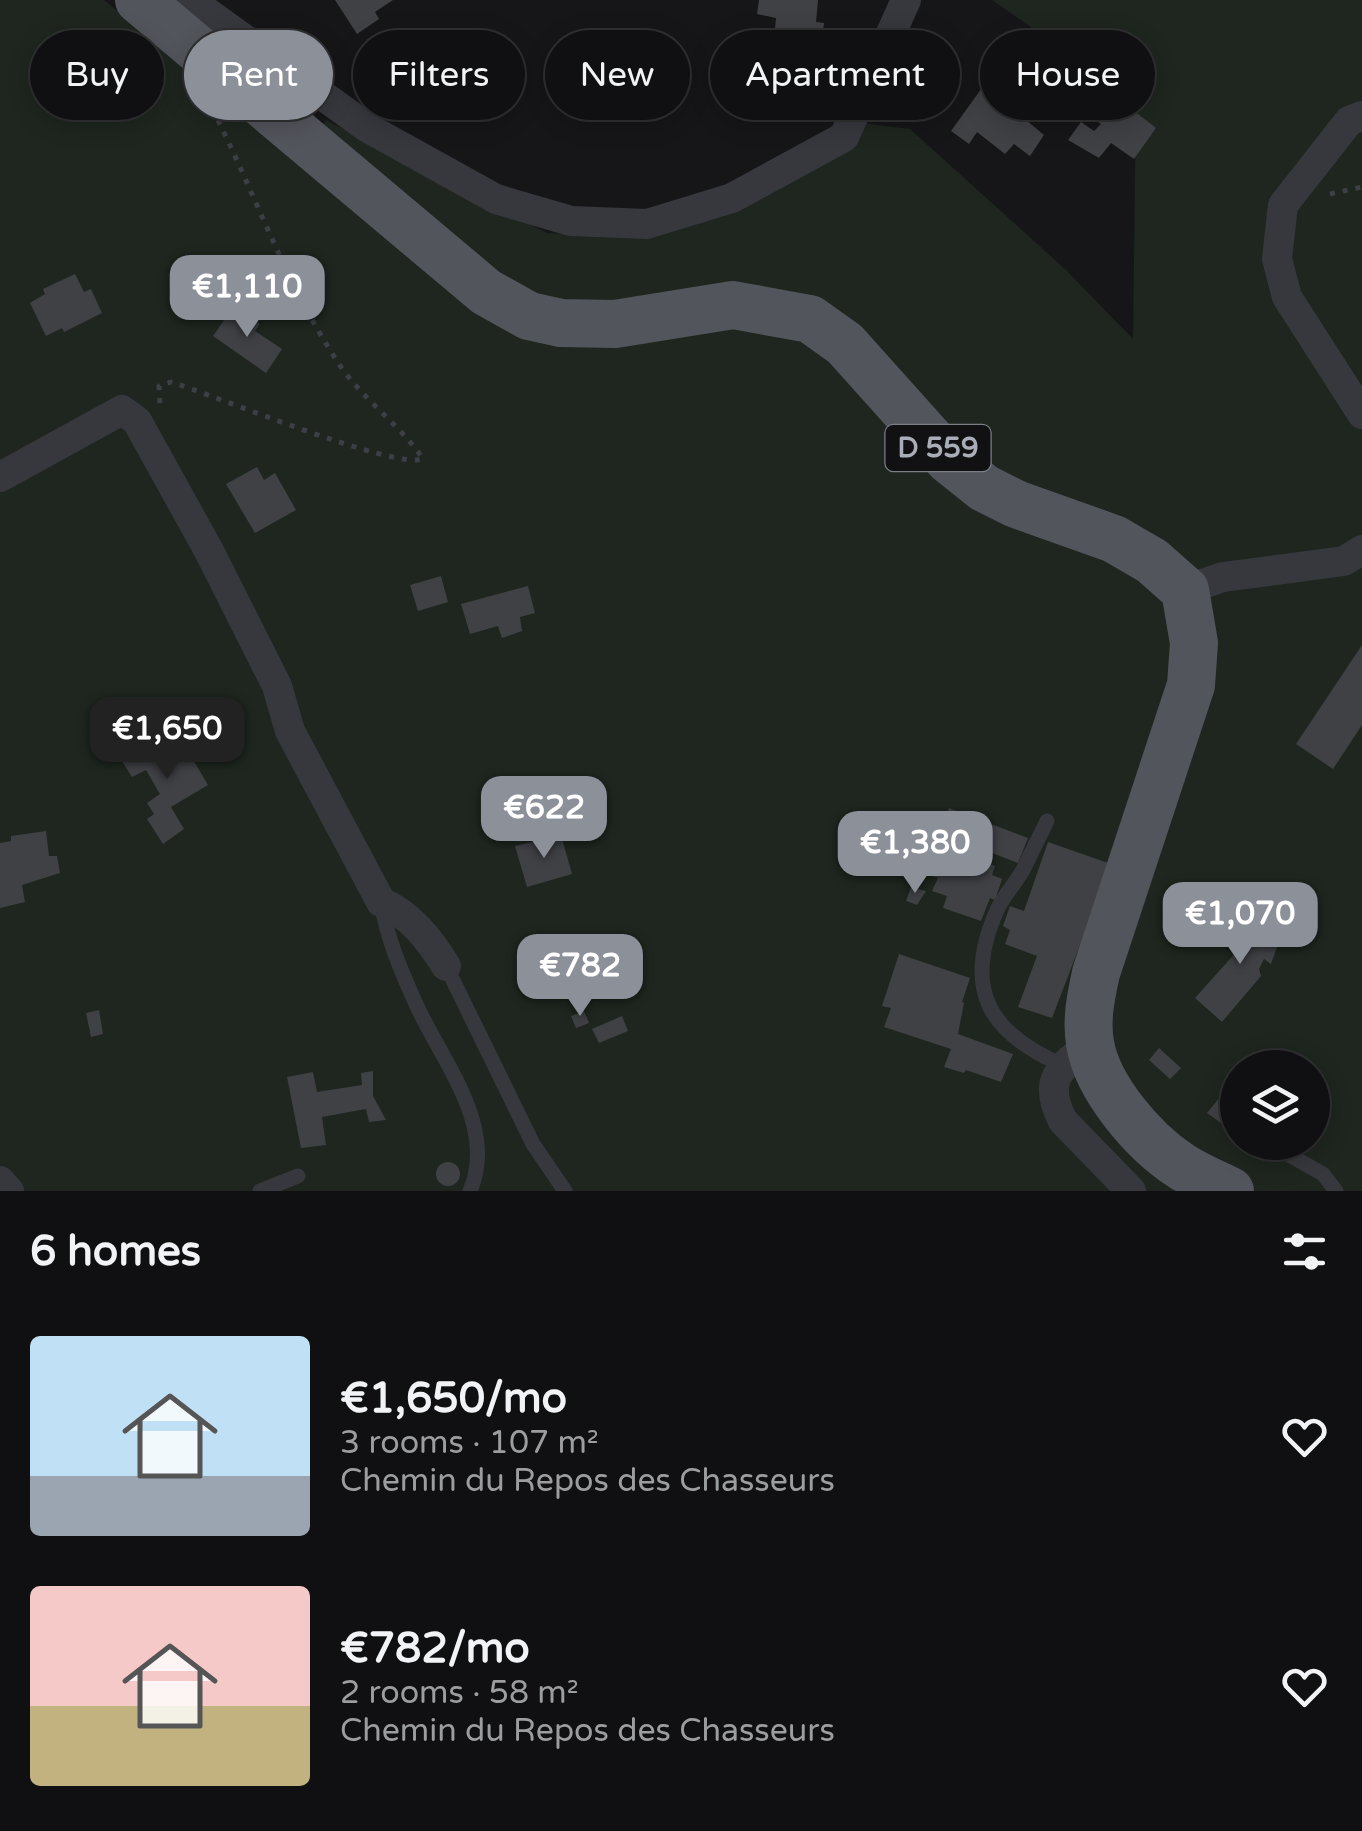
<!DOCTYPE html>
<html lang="en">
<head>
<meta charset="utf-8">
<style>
	:root { --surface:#101012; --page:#1e1e20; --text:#f1f3f6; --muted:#9c9d9f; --line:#303032; --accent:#8c9099 }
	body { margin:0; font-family:"Varela Round",sans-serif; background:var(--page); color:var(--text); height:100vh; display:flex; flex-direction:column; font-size:38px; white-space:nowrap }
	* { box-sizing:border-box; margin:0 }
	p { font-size:32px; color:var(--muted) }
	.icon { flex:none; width:55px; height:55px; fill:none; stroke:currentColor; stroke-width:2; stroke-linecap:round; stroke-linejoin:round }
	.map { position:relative; height:1191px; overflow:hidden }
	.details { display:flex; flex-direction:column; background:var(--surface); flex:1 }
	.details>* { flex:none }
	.top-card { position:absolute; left:30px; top:30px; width:1302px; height:90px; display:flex; gap:20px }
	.tools { position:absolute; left:1220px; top:1050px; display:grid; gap:20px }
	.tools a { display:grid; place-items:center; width:110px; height:110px; border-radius:50%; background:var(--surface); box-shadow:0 5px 25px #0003,0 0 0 2px var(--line); font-size:50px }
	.price { position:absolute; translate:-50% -85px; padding:0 22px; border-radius:20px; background:var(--accent); color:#fff; font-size:32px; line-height:65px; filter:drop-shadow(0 2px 5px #0008) }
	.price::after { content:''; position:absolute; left:50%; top:60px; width:30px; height:22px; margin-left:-15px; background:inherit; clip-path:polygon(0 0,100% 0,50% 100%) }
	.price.current { background:#222; color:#fff }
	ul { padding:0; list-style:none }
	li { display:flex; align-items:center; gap:30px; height:250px; padding:0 30px }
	li span { display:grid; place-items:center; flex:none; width:280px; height:200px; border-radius:10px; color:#555 }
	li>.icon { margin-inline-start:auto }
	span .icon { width:120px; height:120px; fill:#fffc; stroke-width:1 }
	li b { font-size:42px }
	h2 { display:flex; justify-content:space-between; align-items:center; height:120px; padding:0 30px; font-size:42px }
	.pill { padding:0 35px; border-radius:45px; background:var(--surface); box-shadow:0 5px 25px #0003,0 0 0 2px var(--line); font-size:35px; line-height:90px }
	.pill.current { background:var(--accent); color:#fff }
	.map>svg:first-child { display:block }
	.green { fill:#1e261f; fill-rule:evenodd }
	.building { fill:#404145 }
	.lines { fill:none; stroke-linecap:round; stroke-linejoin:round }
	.path { stroke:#3d3f44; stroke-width:5; stroke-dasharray:5 8; stroke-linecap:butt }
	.lane { stroke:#37383d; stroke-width:15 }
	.street { stroke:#37383d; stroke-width:30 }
	.primary { stroke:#53555c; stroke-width:48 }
	.labels { text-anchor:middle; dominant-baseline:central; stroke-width:8; stroke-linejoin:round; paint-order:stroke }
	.shield { fill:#111113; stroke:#7b7e86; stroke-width:2.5 }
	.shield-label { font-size:28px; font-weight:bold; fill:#a8adb8 }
</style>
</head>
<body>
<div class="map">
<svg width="1362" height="1191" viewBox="0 0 1362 1191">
	<rect width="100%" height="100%" fill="#161618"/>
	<!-- green -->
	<path class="green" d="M0 0H104L298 160 326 120 547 233 637 237 760 200 853 122 910 129 1066 270 1133 339 1136 100 992 0H1362V1191H0ZM1238 1068H1312V1142H1238Z"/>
	<!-- building -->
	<path class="building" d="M335 0H393L375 12 379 19 357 34Z
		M759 0H818L816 22 824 23 822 36 775 29 776 18 757 14Z
		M989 78 1033 110 1026 120 1044 135 1030 156 1014 144 1005 154 977 132 969 144 951 131Z
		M800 80 837 86 834 107 797 101Z
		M1103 80 1137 105 1133 110 1156 128 1134 159 1111 143 1099 158 1068 140 1081 122 1094 131 1101 124 1081 111Z
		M75 274 84 292 91 289 102 313 64 332 62 328 46 336 30 303 45 294 43 289Z
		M234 306 260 324 255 331 282 349 266 373 213 336Z
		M257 467 264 480 275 473 296 510 255 533 226 484Z
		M441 576 448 602 418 611 410 585Z
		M528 586 535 613 520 617 522 631 502 638 498 626 470 634 461 604Z
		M1362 645V725L1333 769 1296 744Z
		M178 734 208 785 171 807 184 829 163 844 147 819 154 814 147 803 160 794 146 770 132 777 118 755 131 747 138 757Z
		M949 808 1028 838 1018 863 940 833Z
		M46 831 49 856H57L60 873 22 885 25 902 0 908V843L11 841V836Z
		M561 835 572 874 527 887 515 846Z
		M1048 842 1111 864 1052 1018 1018 1007 1037 956 1005 944 1010 930 1003 926 1010 906 1024 911Z
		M937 844 995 866 992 875 1002 879 995 900 990 898 981 921 943 908 947 896 932 891 938 878 925 873Z
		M911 887 926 891 917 905 906 901Z
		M1235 916 1282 933 1271 964 1264 959 1259 969 1261 976 1222 1022 1195 998 1238 950 1225 945Z
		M556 943 566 961 549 970 538 953Z
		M899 954 970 978 962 1002 964 1003 958 1034 1013 1054 1001 1082 966 1070 964 1073 944 1067 951 1049 884 1027 891 1008 882 1006Z
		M99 1010 103 1034 91 1037 86 1013Z
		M584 1011 589 1023 576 1028 571 1016Z
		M622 1016 628 1031 599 1043 592 1029Z
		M1159 1048 1181 1068 1170 1079 1149 1060Z
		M373 1071V1096L386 1120 369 1122 366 1109 322 1117 326 1145 301 1148 287 1077 313 1072 317 1092 362 1085 361 1073Z
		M1224 1092 1238 1103V1108L1224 1125 1207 1113Z
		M436 1174a12 12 0 1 1 24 0a12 12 0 1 1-24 0Z"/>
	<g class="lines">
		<!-- path -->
		<path class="path" d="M1330 194 1362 187
			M160 403 159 386 171 382C214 395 394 470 423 459 400 425 365 401 341 367 288 289 256 196 214 112"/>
		<!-- lane -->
		<path class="lane" d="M1047 821C1039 837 1031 854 1023 870 1015 884 1004 895 997 910 963 988 987 1032 1062 1065
			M381 902C387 938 401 971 416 1004 441 1060 498 1126 470 1191
			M446 966 533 1144 565 1191
			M1266 1142 1323 1174 1336 1191
			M260 1191 298 1176"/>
		<!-- street -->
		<path class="street" d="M190 0 368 128 496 199 571 221 647 224 732 198 844 137 906 0
			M1362 116 1349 121 1283 205 1277 259 1287 297 1362 414
			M0 477 122 410 137 421 209 551 277 686 290 731 381 902C410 914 430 940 446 966
			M1185 590 1223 577 1344 561 1362 550
			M1090 1045C1059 1067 1042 1081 1063 1121L1131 1191
			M0 1181 9 1191"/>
		<!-- primary -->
		<path class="primary" d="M139 0 486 292 529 316 561 323 615 324 733 305 810 319 845 344 949 460 984 488 1016 504 1114 539 1152 561 1178 584 1185 590 1194 643 1191 685 1096 973C1091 996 1086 1019 1090 1043 1097 1088 1144 1142 1181 1166 1196 1176 1214 1183 1230 1191"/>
	</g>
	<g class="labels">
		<!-- shield labels -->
		<rect class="shield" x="885.5" y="425" width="105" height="46" rx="8"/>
		<g class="shield-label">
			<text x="938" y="448">D 559</text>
		</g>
	</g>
</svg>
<div class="tools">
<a><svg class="icon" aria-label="layers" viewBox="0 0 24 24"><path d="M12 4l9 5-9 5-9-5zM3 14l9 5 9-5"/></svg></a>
</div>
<b class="price" style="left:247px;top:340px">€1,110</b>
<b class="price current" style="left:167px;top:782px">€1,650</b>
<b class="price" style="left:544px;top:861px">€622</b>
<b class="price" style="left:915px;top:896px">€1,380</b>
<b class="price" style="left:1240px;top:967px">€1,070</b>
<b class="price" style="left:580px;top:1019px">€782</b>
<div class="top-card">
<a class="pill">Buy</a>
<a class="pill current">Rent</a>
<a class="pill">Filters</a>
<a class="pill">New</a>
<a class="pill">Apartment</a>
<a class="pill">House</a>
</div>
</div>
<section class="details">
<h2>6 homes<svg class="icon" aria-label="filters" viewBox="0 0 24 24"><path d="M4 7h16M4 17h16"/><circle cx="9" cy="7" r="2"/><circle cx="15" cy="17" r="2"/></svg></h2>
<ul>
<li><span style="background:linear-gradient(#bfe0f5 70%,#9aa5b1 0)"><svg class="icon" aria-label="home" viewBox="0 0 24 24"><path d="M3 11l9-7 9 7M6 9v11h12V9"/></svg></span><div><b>€1,650/mo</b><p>3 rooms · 107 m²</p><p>Chemin du Repos des Chasseurs</p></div><svg class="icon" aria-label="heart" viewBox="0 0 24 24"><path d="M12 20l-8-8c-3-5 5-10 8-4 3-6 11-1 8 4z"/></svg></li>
<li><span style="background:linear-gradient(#f6c9c9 60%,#c2b280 0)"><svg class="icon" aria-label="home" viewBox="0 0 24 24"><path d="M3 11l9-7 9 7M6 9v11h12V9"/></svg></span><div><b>€782/mo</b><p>2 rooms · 58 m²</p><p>Chemin du Repos des Chasseurs</p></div><svg class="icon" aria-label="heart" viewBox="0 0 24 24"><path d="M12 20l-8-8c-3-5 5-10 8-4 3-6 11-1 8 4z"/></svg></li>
</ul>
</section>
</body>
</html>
